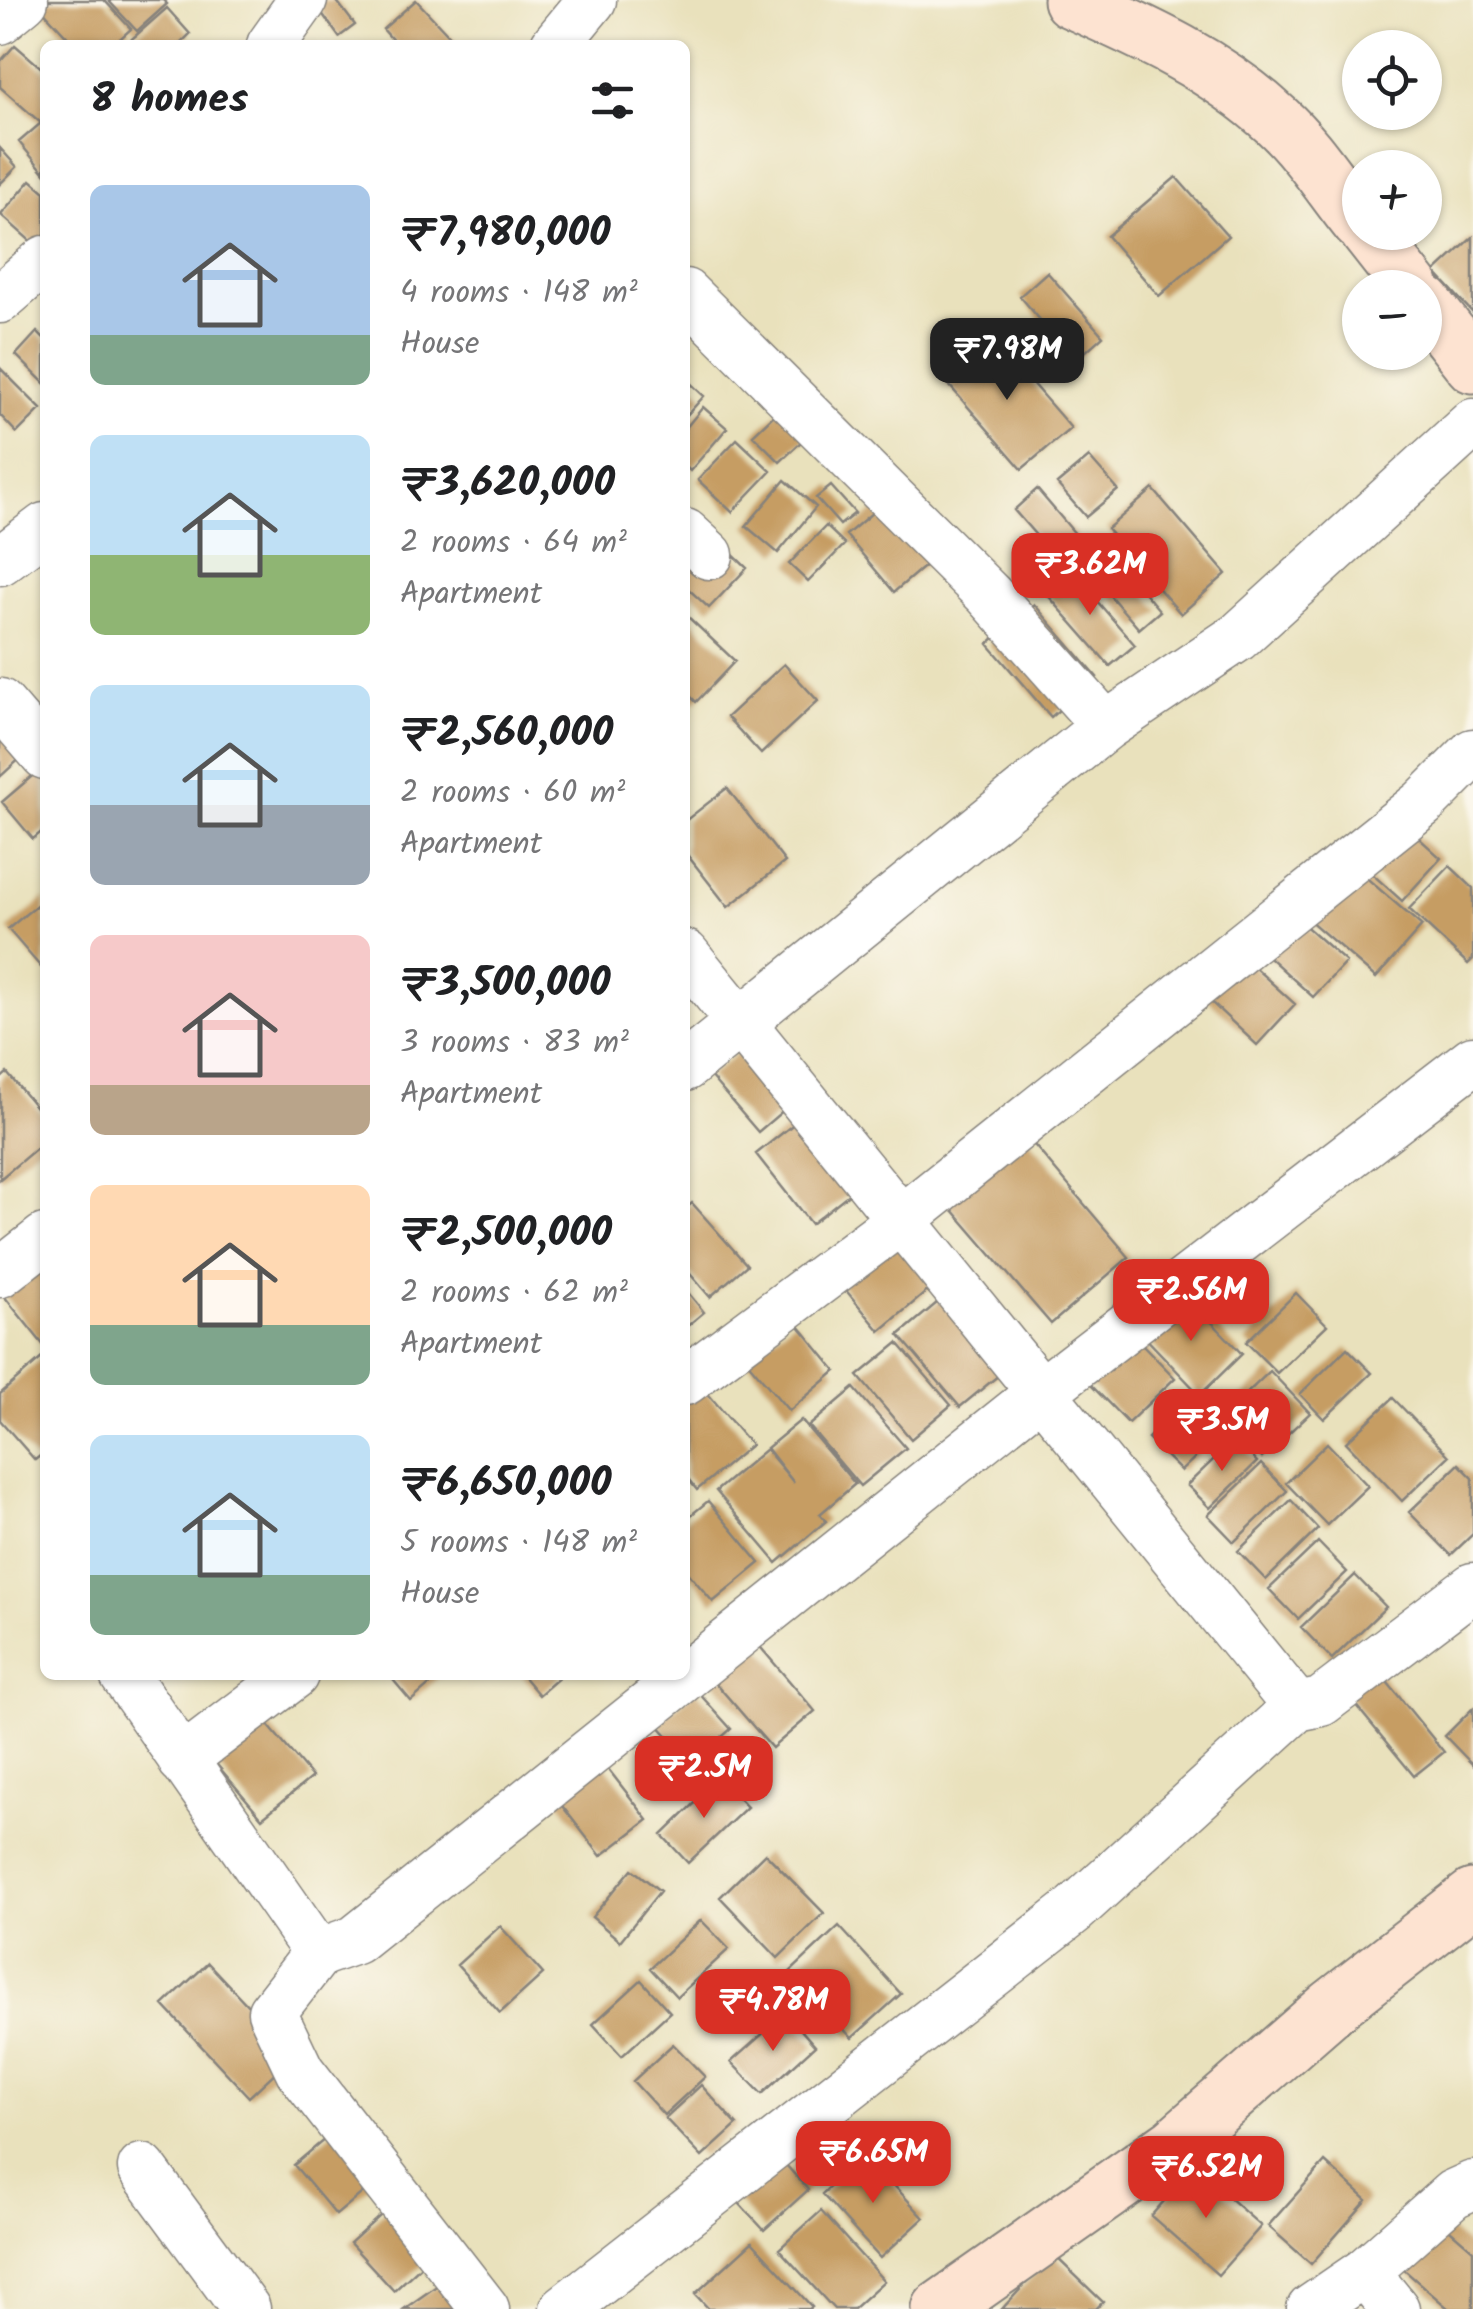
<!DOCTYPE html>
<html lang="en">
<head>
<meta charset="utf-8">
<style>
	:root { --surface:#fff; --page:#f6f6f6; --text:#202124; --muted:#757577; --accent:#d93025 }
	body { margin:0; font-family:Kalam,sans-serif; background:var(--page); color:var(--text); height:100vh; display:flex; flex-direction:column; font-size:38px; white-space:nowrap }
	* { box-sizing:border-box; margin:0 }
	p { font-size:32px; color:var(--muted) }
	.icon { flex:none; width:55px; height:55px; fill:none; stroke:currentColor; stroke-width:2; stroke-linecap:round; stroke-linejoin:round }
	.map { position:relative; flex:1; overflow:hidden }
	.panel { position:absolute; left:40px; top:40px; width:650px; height:1640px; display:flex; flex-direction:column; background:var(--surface); border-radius:15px; box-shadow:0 2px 8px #0004 }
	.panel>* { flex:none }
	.buttons { position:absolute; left:1342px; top:30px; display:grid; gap:20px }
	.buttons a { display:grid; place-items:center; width:100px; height:100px; border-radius:50%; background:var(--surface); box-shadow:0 2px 8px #0004; font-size:50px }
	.price { position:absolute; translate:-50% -85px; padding:0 22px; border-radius:20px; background:var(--accent); color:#fff; font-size:32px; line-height:65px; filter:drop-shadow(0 2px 5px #0008) }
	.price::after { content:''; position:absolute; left:50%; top:60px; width:30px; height:22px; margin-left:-15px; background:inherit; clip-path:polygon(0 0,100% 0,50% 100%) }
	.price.active { background:#222; color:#fff }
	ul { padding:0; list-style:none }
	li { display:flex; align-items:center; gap:30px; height:250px; padding:0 50px }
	li span { display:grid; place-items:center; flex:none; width:280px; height:200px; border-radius:15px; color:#555 }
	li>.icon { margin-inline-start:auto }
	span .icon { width:120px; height:120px; fill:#fffc; stroke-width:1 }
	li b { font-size:42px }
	h2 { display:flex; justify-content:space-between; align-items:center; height:120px; padding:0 50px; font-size:42px }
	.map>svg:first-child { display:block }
	.building { fill:#c69d63 }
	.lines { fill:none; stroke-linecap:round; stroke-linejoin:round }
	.street-casing { stroke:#86827c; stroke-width:51 }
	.secondary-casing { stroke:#86827c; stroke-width:59 }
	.street { stroke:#fff; stroke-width:48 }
	.secondary { stroke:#fde3d1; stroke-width:55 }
</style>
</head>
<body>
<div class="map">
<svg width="1473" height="2309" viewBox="0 0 1473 2309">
	<rect width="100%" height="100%" fill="#fbf7ec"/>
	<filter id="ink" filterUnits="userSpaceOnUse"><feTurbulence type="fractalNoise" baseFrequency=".01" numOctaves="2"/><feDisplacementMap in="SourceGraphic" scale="20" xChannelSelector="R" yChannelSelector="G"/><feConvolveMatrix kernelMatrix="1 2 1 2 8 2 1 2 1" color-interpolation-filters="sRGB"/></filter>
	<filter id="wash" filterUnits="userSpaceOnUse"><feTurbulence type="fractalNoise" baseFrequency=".0048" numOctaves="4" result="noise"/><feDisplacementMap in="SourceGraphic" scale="40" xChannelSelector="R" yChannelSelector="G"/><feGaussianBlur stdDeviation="2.25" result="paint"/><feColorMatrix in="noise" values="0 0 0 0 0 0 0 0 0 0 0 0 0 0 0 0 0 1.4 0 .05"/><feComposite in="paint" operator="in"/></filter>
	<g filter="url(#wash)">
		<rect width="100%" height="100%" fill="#e9e1bc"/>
		<g id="blocks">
			<!-- building -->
			<path class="building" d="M43 0H104L131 29 113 45H75L38 5Z
				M108 0H163L167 4 137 31Z
				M317 0H336L355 25 339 37 314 2Z
				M416 0 458 45H397L383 29Z
				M167 8 190 34 179 45H125Z
				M15 45 45 71V173L19 142 41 123 0 87V62Z
				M0 148 17 167 0 184Z
				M1176 177 1228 236 1159 296 1107 236Z
				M31 180 45 192V254L1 215Z
				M1473 237V313L1435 272Z
				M1047 272 1103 336 1075 361 1020 296Z
				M37 332 45 340V384L16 355Z
				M991 336 1071 428 1022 469 943 378Z
				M0 368 41 409 17 433 0 415Z
				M685 378 704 396 685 417Z
				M797 393 823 421 780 462 753 435Z
				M703 407 727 428 690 471 685 466V429Z
				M737 439 771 471 732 512 698 480Z
				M1089 457 1118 490 1086 517 1057 484Z
				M785 480 816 507 778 553 746 526Z
				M831 486 855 513 840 525 816 498Z
				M1037 489 1077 536 1054 556 1014 510Z
				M1153 489 1226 574 1181 614 1107 529Z
				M892 496 941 552 894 592 846 535Z
				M826 526 845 544 808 582 789 564Z
				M706 529 747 568 709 608 685 586V551Z
				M1101 542 1160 611 1139 629 1079 560Z
				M1070 570 1135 645 1110 666 1045 592Z
				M1034 604 1097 677 1051 717 988 644Z
				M685 614 735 661 696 702 685 691Z
				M784 664 818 701 761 754 727 717Z
				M0 719 38 742 0 777Z
				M45 765V829L33 839 2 802Z
				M727 788 785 862 728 907 685 852V821Z
				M1410 830 1441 858 1402 901 1371 873Z
				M1347 861 1422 926 1376 978 1301 913Z
				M1450 866 1473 888V959L1468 964 1409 909Z
				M45 898V972L8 929Z
				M1281 904 1346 962 1313 997 1249 939Z
				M1234 949 1295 1004 1257 1045 1197 989Z
				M751 1041 799 1097 758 1132 710 1076Z
				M7 1073 45 1118V1141L0 1179V1079Z
				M810 1111 865 1181 811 1224 756 1154Z
				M1019 1127 1129 1257 1051 1324 940 1195Z
				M692 1203 747 1265 710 1297 685 1268V1209Z
				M891 1215 944 1277 880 1331 828 1269Z
				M45 1246V1347L0 1291Z
				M685 1289 704 1312 685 1328Z
				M1183 1292 1242 1354 1200 1395 1141 1333Z
				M1296 1293 1327 1325 1277 1373 1246 1342Z
				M944 1297 1005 1370 960 1407 899 1335Z
				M794 1320 836 1371 789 1411 746 1360Z
				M1137 1339 1175 1378 1128 1423 1090 1384Z
				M898 1343 951 1405 911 1439 858 1376Z
				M1347 1348 1372 1373 1324 1419 1300 1394Z
				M43 1357 45 1452 35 1460 0 1420V1394Z
				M1270 1371 1310 1413 1262 1458 1222 1417Z
				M694 1377 751 1445 697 1490 685 1475V1385Z
				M854 1388 906 1448 860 1486 809 1426Z
				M1193 1394 1226 1428 1181 1471 1148 1438Z
				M1393 1398 1449 1456 1402 1501 1346 1442Z
				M801 1420 855 1484 820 1514 826 1521 777 1563 716 1491 766 1449 794 1483 767 1448Z
				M1235 1439 1257 1462 1210 1508 1187 1485Z
				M1327 1443 1368 1486 1327 1525 1286 1483Z
				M1261 1464 1287 1491 1234 1542 1208 1515Z
				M1459 1464 1473 1478V1534L1451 1555 1409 1512Z
				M1291 1500 1318 1529 1266 1580 1238 1551Z
				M708 1501 760 1563 713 1602 685 1569V1520Z
				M1318 1542 1347 1572 1298 1619 1269 1589Z
				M1355 1575 1386 1607 1332 1659 1301 1627Z
				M756 1642 815 1711 772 1748 713 1680Z
				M1366 1656 1444 1752 1414 1776 1336 1681Z
				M389 1675H441L411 1701Z
				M522 1675H562L539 1695Z
				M696 1690 731 1729 692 1763 657 1724Z
				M246 1699 312 1777 262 1818 197 1741Z
				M1473 1708V1765L1445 1736Z
				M591 1747 648 1820 601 1856 545 1784Z
				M720 1779 747 1807 688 1863 662 1835Z
				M765 1853 824 1913 778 1958 720 1897Z
				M632 1869 660 1891 620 1941 592 1917Z
				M701 1920 729 1949 677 1997 650 1968Z
				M500 1926 543 1974 500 2013 457 1965Z
				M839 1926 901 1994 852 2038 790 1972Z
				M208 1963 294 2055 249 2097 163 2005Z
				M641 1980 670 2012 622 2056 593 2024Z
				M786 2013 815 2046 762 2094 731 2062Z
				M673 2044 705 2077 664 2115 633 2081Z
				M701 2085 737 2125 702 2157 665 2118Z
				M344 2123 386 2173 336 2215 294 2165Z
				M762 2138 808 2190 764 2230 717 2179Z
				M865 2154 924 2218 880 2258 822 2194Z
				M1325 2162 1367 2200 1311 2264 1268 2226Z
				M1194 2167 1261 2226 1218 2275 1151 2216Z
				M402 2196 446 2243 394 2291 350 2243Z
				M821 2211 884 2281 853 2309H834L779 2249Z
				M1443 2224 1473 2250V2309H1449L1403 2269Z
				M752 2242 812 2307 809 2309H709L695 2294Z
				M1053 2254 1103 2302 1096 2309H1002Z
				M448 2278 470 2309H404Z"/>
		</g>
	</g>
	<g filter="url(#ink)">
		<use href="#blocks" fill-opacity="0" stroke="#86827c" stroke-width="2.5"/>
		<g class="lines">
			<defs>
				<path id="street" d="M0 20 24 0
					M271 45 303 0
					M555 45 592 0
					M685 293 989 595 1106 726
					M0 299 45 260
					M685 533 709 555
					M0 561 45 527
					M0 703 45 755
					M685 954 1297 1707
					M685 1067 1106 726 1238 637 1473 423
					M0 1273 45 1238
					M685 1381 902 1219 1423 803 1473 753
					M124 1675 318 1953
					M182 1760 294 1675
					M142 2168 246 2309
					M1365 2272 1395 2309
					M485 2309 300 2071 272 2012 318 1953 355 1940 1039 1394 1473 1060
					M564 2309 1074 1910 1297 1707 1321 1702 1473 1587
					M1311 2309 1365 2272 1453 2194 1473 2185"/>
				<path id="secondary" d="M1071 0C1145 33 1217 65 1277 121 1308 149 1333 190 1360 223
					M1368 232 1412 288
					M1425 304 1473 365
					M940 2309 1175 2144 1332 2007 1473 1897"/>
			</defs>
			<!-- street casing -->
			<use href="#street" class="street-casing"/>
			<!-- secondary casing -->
			<use href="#secondary" class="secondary-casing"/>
			<!-- street -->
			<use href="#street" class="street"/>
			<!-- secondary -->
			<use href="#secondary" class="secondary"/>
		</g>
	</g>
</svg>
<div class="buttons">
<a><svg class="icon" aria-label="locate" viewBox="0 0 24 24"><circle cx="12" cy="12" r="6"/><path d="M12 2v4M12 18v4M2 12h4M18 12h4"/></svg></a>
<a>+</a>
<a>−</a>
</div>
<b class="price active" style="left:1007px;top:403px">₹7.98M</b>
<b class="price" style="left:1090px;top:618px">₹3.62M</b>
<b class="price" style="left:1191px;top:1344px">₹2.56M</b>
<b class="price" style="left:1222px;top:1474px">₹3.5M</b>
<b class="price" style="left:704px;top:1821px">₹2.5M</b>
<b class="price" style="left:773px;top:2054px">₹4.78M</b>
<b class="price" style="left:873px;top:2206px">₹6.65M</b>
<b class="price" style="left:1206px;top:2221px">₹6.52M</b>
<section class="panel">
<h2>8 homes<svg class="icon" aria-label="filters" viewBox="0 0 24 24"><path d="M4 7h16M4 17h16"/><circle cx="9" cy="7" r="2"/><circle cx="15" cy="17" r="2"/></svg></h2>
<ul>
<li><span style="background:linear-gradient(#a9c7e8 75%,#7fa58c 0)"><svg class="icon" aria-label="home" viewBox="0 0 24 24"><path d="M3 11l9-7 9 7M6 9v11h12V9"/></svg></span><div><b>₹7,980,000</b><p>4 rooms · 148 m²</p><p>House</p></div></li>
<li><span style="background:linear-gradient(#bfe0f5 60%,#8fb573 0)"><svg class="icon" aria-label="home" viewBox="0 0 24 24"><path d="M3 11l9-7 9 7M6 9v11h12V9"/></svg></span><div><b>₹3,620,000</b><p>2 rooms · 64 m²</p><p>Apartment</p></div></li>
<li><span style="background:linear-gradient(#bfe0f5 60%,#9aa5b1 0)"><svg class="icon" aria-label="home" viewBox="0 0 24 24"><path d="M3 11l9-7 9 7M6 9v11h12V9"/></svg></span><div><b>₹2,560,000</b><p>2 rooms · 60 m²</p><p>Apartment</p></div></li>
<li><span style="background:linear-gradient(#f6c9c9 75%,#b9a48a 0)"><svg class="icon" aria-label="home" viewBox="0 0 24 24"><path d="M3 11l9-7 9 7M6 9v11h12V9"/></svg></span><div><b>₹3,500,000</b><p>3 rooms · 83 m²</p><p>Apartment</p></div></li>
<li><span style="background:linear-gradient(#ffd9b3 70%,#7fa58c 0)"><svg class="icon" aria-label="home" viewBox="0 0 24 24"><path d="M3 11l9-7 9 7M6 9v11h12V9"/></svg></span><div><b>₹2,500,000</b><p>2 rooms · 62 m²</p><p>Apartment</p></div></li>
<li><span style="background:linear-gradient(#bfe0f5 70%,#7fa58c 0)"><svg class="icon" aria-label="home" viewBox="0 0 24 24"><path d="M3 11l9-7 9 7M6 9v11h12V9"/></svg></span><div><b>₹6,650,000</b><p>5 rooms · 148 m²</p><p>House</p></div></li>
</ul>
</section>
</div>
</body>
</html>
